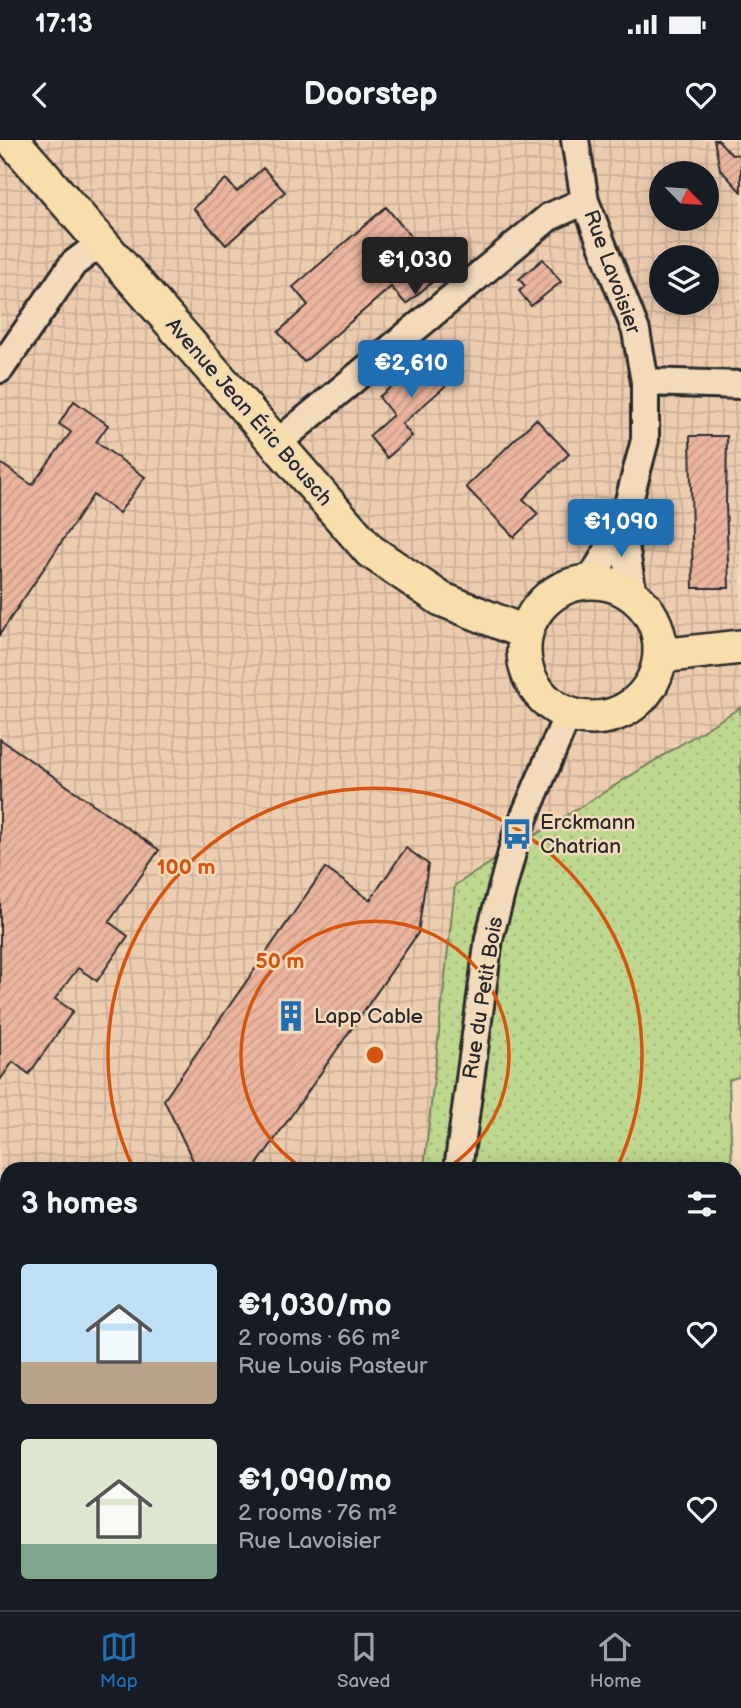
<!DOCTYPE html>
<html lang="en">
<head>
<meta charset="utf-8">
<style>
	:root { --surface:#171b24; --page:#242831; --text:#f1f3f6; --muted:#9ea1a6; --line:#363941; --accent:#1f6fb2 }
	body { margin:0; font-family:"Balsamiq Sans",sans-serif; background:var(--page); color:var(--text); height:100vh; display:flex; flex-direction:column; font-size:26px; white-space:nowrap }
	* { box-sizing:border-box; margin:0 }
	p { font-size:23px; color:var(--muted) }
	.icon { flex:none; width:38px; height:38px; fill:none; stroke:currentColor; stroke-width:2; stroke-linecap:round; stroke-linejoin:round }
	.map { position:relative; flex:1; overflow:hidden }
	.sheet { position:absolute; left:0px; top:1022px; width:742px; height:448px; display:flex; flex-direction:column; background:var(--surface); border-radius:21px 21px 0 0; box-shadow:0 4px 18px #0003 }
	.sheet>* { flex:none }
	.needle { width:46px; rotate:115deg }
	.buttons { position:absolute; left:649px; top:21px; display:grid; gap:14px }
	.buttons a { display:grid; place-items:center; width:70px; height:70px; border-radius:50%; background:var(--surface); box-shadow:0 4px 18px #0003; font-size:35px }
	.price { position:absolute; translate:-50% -60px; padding:0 16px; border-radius:7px; background:var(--accent); color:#fff; font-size:23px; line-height:46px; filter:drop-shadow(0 2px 4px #0008) }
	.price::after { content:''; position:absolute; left:50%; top:42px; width:21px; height:16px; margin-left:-10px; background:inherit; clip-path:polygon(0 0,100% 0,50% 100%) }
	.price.active { background:#222; color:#fff }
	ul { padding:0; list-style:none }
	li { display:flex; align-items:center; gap:21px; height:175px; padding:0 21px }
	li span { display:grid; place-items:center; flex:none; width:196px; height:140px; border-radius:7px; color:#555 }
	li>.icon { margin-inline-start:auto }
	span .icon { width:84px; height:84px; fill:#fffc; stroke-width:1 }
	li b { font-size:30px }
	h2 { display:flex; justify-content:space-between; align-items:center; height:84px; padding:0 21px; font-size:30px }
	.status { display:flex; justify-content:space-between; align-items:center; height:49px; padding:0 35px; background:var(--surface); direction:ltr }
	.status svg { height:19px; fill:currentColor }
	header { display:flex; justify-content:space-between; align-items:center; height:91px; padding:0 21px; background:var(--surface); font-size:32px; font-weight:700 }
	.tabs { display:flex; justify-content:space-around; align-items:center; height:98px; border-top:2px solid var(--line); background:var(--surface); font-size:19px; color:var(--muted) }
	.tabs a { display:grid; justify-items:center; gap:4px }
	.tabs .active { color:var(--accent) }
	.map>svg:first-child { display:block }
	.built { fill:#ecccaf }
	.industrial { fill:url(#industrial-grid); fill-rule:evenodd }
	.grass { fill:url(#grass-dots); stroke:#74815c; stroke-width:2 }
	.building { fill:url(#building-hatch); stroke:#2b2b2b; stroke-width:2 }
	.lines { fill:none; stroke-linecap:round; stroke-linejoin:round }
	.minor-casing { stroke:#2b2b2b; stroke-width:32 }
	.major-casing { stroke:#2b2b2b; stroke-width:38 }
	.minor { stroke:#f2daba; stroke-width:26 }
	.major { stroke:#f8deab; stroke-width:33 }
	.ring { fill:none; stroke:#d5540f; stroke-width:3.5 }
	.labels { text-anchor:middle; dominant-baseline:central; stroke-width:5; stroke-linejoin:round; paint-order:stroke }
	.street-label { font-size:21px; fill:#2b2b2b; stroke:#f2daba }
	.poi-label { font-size:21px; fill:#2b2b2b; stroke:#f2daba; text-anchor:start }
	.centre { fill:#d5540f; stroke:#f2daba; stroke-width:3.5 }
	.ring-label { font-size:21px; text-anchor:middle; font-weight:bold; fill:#d5540f; stroke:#f2daba; stroke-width:5; stroke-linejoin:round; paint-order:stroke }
</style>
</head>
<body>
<div class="status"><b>17:13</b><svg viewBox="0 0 49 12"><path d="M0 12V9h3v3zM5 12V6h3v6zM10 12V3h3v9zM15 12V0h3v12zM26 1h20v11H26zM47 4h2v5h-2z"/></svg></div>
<header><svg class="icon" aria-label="back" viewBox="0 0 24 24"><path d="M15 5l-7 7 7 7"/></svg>Doorstep<svg class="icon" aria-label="heart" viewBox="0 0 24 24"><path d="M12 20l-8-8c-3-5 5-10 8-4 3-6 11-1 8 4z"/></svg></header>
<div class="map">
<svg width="741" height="1470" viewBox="0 0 741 1470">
	<defs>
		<pattern id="industrial-grid" width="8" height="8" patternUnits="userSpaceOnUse" patternTransform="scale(1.75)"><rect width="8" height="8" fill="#ecccaf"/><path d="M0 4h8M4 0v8" fill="none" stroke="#cbaf97"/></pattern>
		<pattern id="grass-dots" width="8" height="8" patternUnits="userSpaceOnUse" patternTransform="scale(1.75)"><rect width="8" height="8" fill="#bed78e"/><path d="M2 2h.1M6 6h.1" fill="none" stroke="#a3b97b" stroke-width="1.8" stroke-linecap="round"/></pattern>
		<pattern id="building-hatch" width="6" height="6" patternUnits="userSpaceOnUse" patternTransform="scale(1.75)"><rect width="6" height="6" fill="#eab49e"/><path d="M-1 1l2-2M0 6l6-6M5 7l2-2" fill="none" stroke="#c99b88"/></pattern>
	</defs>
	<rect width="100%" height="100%" fill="#f2daba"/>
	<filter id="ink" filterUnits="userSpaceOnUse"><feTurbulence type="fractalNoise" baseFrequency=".0143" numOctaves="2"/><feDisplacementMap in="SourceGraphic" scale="14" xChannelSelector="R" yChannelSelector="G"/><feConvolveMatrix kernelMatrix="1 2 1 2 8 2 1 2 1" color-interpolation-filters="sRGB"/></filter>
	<g filter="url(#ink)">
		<!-- built -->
		<path class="built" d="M7 1099V1463H314L317 1470H0V1101Z"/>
		<!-- industrial -->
		<path class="industrial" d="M0 0H741V567L455 745 424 1029H140L137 1024 130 1029H7V1099L0 1101ZM662 33H707V79H662ZM662 117H707V163H662Z"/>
		<!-- grass -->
		<path class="grass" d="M741 567V936L729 940 732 1029H424L455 745Z
			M314 1463H539V1470H317Z"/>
		<!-- building -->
		<path class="building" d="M714 0H718L732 15 741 14V52L720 29Z
			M263 28 285 52 226 105 193 68 226 39 237 52Z
			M386 67 428 117 436 110 450 127 406 164 391 147 304 222 278 192 308 165 293 147Z
			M543 119 561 142 531 166 519 151 525 146 519 139Z
			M441 215 458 235 402 284 412 296 387 318 369 296 393 275 379 257 427 216Z
			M74 261 108 285 96 302 145 337 119 373 93 355 0 494V323L32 345 71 292 59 284Z
			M536 279 569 314 523 359 538 374 514 397 466 347Z
			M690 296H727L726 364 729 448H693Z
			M0 599 159 710 109 782 128 796 97 841 78 828 55 859 73 871 29 934 13 922 0 940Z
			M406 708 428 724 418 793 254 1029H197L164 960 325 728 370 760Z"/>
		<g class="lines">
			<defs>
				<path id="minor" d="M575 0 585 61 636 191 645 242V300L622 387 590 441
					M0 229 73 124 102 102
					M645 242 741 245
					M276 304 549 77 585 61
					M622 387 633 455
					M458 1029 489 798 517 694 568 574
					M735 1187 741 1192
					M735 1431 741 1422
					M625 1463 626 1470
					M345 1470 349 1463
					M708 1470 713 1463"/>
				<path id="major" d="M12 0 370 411 441 459 526 493
					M524 510a68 68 0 1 1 136 0a68 68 0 1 1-136 0Z
					M660 516 741 507"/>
			</defs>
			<!-- minor casing -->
			<use href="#minor" class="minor-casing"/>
			<!-- major casing -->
			<use href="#major" class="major-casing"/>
			<!-- minor -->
			<use href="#minor" class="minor"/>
			<!-- major -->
			<use href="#major" class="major"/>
		</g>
	</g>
	<!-- distance rings -->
	<g class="ring">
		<path d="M304 1029A134 134 0 1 1 446 1029"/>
		<path d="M133 1028A267 267 0 1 1 617 1028"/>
	</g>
	<!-- icons -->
	<defs>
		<symbol id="bus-bare" viewBox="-9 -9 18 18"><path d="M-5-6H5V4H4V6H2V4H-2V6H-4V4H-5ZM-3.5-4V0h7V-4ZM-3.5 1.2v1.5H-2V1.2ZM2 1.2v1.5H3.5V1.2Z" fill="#1f6fb2" stroke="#f2daba" stroke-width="2.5" paint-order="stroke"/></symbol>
		<symbol id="building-bare" viewBox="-9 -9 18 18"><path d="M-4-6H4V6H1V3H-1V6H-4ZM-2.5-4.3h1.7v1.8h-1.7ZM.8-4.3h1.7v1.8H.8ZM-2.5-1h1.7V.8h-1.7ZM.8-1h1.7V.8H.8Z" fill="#1f6fb2" stroke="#f2daba" stroke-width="2.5" paint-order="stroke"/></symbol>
	</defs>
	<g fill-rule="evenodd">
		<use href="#bus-bare" x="495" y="672" width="44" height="44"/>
		<use href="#building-bare" x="269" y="854" width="44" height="44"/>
	</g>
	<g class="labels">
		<!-- street labels -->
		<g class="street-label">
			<text transform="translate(612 132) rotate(70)">Rue Lavoisier</text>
			<text transform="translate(249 272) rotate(49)">Avenue Jean Éric Bousch</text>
			<text transform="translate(483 858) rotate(-81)">Rue du Petit Bois</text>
		</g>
		<!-- poi labels -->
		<g class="poi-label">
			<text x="540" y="682">Erckmann<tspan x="540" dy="24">Chatrian</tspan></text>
			<text x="314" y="876">Lapp Cable</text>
		</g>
	</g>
	<circle cx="375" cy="915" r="10" class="centre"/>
	<g class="ring-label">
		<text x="186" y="734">100 m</text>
		<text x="280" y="828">50 m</text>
	</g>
</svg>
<div class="buttons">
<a><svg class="needle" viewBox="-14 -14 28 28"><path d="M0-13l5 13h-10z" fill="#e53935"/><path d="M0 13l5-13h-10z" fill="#9ea1a6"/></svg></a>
<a><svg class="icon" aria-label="layers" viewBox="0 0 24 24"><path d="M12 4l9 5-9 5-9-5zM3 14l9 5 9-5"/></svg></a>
</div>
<b class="price active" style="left:415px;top:157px">€1,030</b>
<b class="price" style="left:411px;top:260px">€2,610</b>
<b class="price" style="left:621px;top:419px">€1,090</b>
<section class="sheet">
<h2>3 homes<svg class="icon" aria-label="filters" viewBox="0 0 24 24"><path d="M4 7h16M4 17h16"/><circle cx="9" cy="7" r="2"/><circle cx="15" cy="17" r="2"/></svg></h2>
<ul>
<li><span style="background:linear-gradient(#bfe0f5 70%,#b9a48a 0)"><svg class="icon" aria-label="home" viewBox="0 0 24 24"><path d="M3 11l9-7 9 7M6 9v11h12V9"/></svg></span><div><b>€1,030/mo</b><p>2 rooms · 66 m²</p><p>Rue Louis Pasteur</p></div><svg class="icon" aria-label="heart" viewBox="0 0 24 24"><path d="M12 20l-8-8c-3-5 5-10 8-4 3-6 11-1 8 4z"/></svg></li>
<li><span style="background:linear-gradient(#dfe7d0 75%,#7fa58c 0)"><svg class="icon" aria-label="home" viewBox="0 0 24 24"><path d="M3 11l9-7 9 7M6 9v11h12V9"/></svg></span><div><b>€1,090/mo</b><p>2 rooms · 76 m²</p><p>Rue Lavoisier</p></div><svg class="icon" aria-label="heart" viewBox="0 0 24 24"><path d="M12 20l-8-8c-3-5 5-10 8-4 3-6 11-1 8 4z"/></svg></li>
</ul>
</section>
</div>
<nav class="tabs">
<a class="active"><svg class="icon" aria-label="map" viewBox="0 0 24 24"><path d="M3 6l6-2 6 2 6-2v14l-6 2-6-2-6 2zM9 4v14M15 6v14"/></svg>Map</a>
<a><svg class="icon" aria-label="saved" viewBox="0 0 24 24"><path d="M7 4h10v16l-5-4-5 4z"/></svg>Saved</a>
<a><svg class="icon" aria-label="home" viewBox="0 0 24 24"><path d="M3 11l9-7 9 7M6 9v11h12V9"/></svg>Home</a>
</nav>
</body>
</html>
